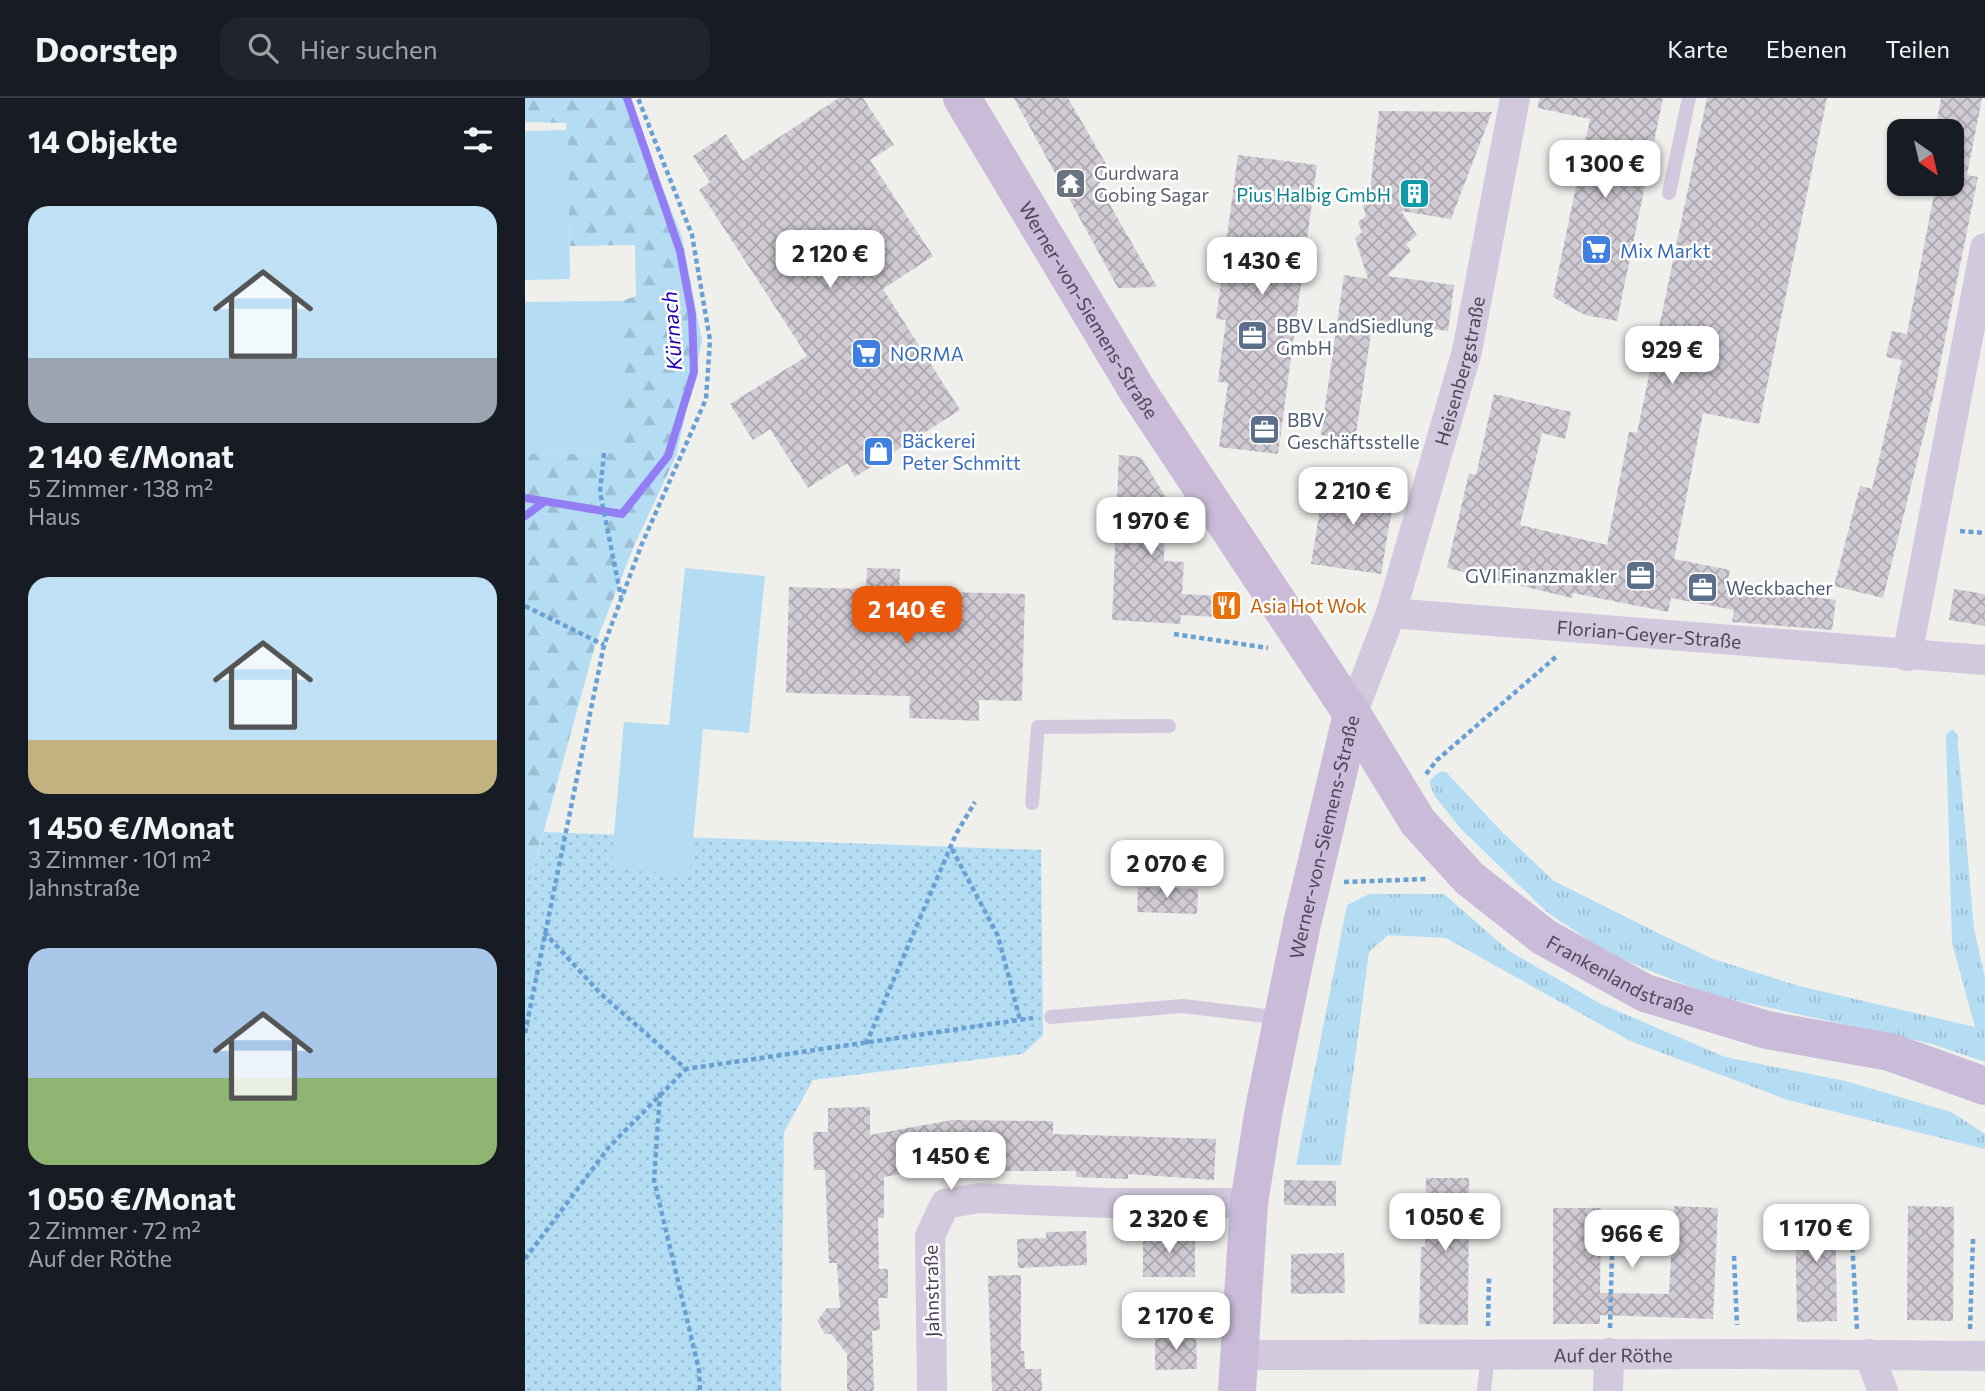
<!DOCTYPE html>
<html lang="de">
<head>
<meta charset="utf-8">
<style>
	:root { --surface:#171b24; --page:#20242c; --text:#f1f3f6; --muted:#9ea1a6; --line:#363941; --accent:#ea580c }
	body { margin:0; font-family:Commissioner,sans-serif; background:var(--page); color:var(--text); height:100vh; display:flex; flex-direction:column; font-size:26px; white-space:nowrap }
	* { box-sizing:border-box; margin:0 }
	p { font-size:23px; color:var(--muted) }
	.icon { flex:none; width:38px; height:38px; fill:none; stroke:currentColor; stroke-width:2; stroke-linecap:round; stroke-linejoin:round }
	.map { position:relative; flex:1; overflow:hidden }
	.panel { display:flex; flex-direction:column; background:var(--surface); width:525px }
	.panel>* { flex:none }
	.needle { width:46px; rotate:146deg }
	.buttons { position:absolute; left:1362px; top:21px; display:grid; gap:14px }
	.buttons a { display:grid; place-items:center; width:77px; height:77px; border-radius:14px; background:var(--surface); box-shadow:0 2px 5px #0004; font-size:35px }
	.price { position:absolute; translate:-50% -60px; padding:0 16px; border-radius:14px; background:#fff; color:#222; font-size:23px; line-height:46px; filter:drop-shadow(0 2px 4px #0008) }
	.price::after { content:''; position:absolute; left:50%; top:42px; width:21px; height:16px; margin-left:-10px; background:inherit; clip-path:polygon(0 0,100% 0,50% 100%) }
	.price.current { background:var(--accent); color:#fff }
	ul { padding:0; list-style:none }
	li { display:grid; align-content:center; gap:14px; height:371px; padding:0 28px }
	li span { display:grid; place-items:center; height:217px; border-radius:21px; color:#555 }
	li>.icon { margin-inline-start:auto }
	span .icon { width:126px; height:126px; fill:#fffc; stroke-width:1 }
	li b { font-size:30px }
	h2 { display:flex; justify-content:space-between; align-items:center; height:84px; padding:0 28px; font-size:30px }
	header { display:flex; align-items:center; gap:42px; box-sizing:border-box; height:98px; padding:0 35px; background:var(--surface); border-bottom:2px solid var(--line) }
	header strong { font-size:33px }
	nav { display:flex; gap:38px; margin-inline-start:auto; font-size:24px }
	.search { width:490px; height:63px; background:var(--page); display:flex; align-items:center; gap:18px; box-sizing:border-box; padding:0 24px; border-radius:21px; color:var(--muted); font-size:26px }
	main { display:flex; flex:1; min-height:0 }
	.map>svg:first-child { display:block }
	.grass { fill:url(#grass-tufts) }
	.forest { fill:url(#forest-firs) }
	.park { fill:url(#park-dots) }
	.garden { fill:#b4dcf3 }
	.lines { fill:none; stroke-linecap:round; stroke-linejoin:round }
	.stream { stroke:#937df4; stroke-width:8 }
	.building { fill:url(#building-cross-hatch) }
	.path { stroke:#69a0d4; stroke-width:4.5; stroke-dasharray:5 3.5; stroke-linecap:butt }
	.lane { stroke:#d2c9de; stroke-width:14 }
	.street { stroke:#d2c9de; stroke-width:30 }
	.secondary { stroke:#cabcd8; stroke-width:38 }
	.labels { text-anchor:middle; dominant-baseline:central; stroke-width:5; stroke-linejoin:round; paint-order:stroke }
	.worship-label { font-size:19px; fill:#5b616d; stroke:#fff; text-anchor:start }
	.culture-label { font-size:19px; fill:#0d838f; stroke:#fff; text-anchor:end }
	.shop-label { font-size:19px; fill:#366cbe; stroke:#fff; text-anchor:start }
	.street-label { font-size:19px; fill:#4e435b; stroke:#fff }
	.service-label { font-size:19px; fill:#4e5e75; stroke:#fff; text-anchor:start }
	.food-label { font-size:19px; fill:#c56008; stroke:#fff; text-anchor:start }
	.water-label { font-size:21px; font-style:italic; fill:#2200b1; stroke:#fff }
</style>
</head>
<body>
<header>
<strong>Doorstep</strong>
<div class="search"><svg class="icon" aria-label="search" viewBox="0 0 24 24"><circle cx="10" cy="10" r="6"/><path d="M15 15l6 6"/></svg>Hier suchen</div>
<nav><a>Karte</a><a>Ebenen</a><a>Teilen</a></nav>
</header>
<main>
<section class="panel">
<h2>14 Objekte<svg class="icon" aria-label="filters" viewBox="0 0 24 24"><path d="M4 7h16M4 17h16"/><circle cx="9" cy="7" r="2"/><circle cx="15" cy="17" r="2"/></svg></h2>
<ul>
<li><span style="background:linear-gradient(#bfe0f5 70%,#9aa5b1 0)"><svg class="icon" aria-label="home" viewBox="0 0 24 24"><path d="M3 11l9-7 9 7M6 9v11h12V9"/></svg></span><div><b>2 140 €/Monat</b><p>5 Zimmer · 138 m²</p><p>Haus</p></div></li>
<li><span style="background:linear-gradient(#bfe0f5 75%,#c2b280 0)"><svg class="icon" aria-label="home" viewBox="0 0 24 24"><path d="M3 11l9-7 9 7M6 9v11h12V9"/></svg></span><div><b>1 450 €/Monat</b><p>3 Zimmer · 101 m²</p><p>Jahnstraße</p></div></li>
<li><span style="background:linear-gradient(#a9c7e8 60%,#8fb573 0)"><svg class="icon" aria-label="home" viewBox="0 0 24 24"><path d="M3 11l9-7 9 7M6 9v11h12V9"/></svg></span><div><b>1 050 €/Monat</b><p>2 Zimmer · 72 m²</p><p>Auf der Röthe</p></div></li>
</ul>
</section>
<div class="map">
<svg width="1460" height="1293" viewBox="0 0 1460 1293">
	<defs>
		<pattern id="grass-tufts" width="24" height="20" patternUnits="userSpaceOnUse" patternTransform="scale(1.75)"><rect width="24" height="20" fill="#b4dcf3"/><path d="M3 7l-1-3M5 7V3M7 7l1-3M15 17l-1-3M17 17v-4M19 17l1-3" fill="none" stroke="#9cbed3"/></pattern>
		<pattern id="forest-firs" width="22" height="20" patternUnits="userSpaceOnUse" patternTransform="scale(1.75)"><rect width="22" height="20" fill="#b4dcf3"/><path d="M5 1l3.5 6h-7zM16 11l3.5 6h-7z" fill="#9cbed3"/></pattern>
		<pattern id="park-dots" width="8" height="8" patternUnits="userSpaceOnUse" patternTransform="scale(1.75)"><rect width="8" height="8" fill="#b4dcf3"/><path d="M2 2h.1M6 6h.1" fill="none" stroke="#9cbed3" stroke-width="1.8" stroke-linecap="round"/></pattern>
		<pattern id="building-cross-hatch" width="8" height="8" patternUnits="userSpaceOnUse" patternTransform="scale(1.75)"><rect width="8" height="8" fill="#d1cbd4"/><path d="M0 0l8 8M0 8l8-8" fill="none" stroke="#aca6af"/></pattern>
	</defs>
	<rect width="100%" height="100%" fill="#efefec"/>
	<!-- grass -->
	<path class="grass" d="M1427 631 1432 636 1449 831 1460 879V964L1407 946 1183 896 1084 856 1022 814 936 731 909 697 904 683 914 674H921L977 734 1029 783 1135 836 1188 861 1274 888 1450 929 1427 845 1421 637Z
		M844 796H919L984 853 1076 906 1200 959 1320 983 1426 1014 1460 1036V1051L1263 1002 1105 943 921 840 863 837 844 854 816 1067H771L822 807Z"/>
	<!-- forest -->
	<path class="forest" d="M0 0H102L157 139 177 243 151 358 109 448 71 544 0 801V356L98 355 97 203 111 198 110 147 45 148 41 25 0 24Z"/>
	<!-- park -->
	<path class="park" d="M19 734 516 752 518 937 498 956 288 982 259 1034 256 1293H0V801Z"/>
	<!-- garden -->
	<path class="garden" d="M43 32 45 181 0 182V33Z
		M97 203 99 355 0 356V204Z
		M160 470 240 478 224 635 178 631 165 777 86 771 99 624 144 627Z"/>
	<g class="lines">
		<!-- stream -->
		<path class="stream" d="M0 400 97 416 143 358 169 274 167 217 155 153 102 0
			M0 418 19 404"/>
	</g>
	<!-- building -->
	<path class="building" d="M314 0H338L369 47 345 62 408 158 358 191 435 312 330 379 322 365 283 390 245 331 228 342 205 306 282 258 174 92 185 84 168 58 201 36 218 63Z
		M489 0H543L588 78 573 86 632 189 593 190Z
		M1014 0H1138L1092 223 1060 217 1028 199 1065 21 1013 10Z
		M1182 0H1302L1234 326 1178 315 1149 461 1205 472 1202 488 1311 502 1307 532 1207 524 1209 512 1146 500 1143 514 1048 495 1047 500 922 470 944 375 951 377 969 296 1046 314 1040 341 1017 335 995 427 1082 447 1104 334 1112 335Z
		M1416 0H1457L1442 77 1453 79 1409 296 1358 500 1309 488 1335 388 1347 391 1371 288 1377 262 1361 259 1367 233 1382 236 1411 86H1426V33H1410Z
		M854 13 967 14 926 121 876 113 892 137 881 146 886 153 862 178 929 187 923 233 848 222 830 342 796 337 819 177 843 181 830 140 837 134 833 124 841 118 838 107 844 101Z
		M713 57 792 67 753 356 694 349 703 285 693 284 701 222 691 221Z
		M594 357 616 359 640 398 639 463 659 464 657 496 713 499 711 520 656 517 655 526 587 522Z
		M800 381 870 392 856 476 786 466Z
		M342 470 375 471 374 493 500 496 497 603 454 602V623L384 620 385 598 261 595 264 489 341 491Z
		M1429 491 1460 496V528L1424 522Z
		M613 789 673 791 672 816 612 814Z
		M345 1009V1037L427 1022 528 1023V1036L691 1041 689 1082 603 1076V1081L551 1079V1073H469L468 1060 359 1079V1120H353L354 1171H363V1200H353L355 1232 347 1233 349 1293H322V1256L306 1236H300L292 1223 302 1210H315L312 1165H304L300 1072H289L288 1034H303V1010Z
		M901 1080H944L943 1227 894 1226 896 1149H900Z
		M759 1082 811 1083V1108L759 1107Z
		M1149 1108 1193 1110 1188 1221 1075 1217V1226H1028V1110H1076L1075 1195 1144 1196Z
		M1310 1108 1312 1223 1272 1224 1270 1109Z
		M1383 1108 1429 1109 1428 1223 1382 1222Z
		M561 1133 562 1167 493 1170 492 1141 521 1140V1134Z
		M618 1136H670V1179H618Z
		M819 1155 820 1195 766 1196V1156Z
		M496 1177V1253H499L500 1271H516L517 1293H467L463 1178Z
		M671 1235 672 1271 630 1272V1236Z"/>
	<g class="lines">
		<!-- path -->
		<path class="path" d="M79 355 75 394 96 499
			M1435 433 1460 435
			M0 508 79 547
			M649 536 743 550
			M901 676 912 662 1032 558
			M427 751 473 838 495 922
			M819 784 901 781
			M19 834 76 896 161 971 508 920
			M0 935 79 547 116 448 181 301 185 242 167 137 113 0
			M341 946 431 736 450 704
			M135 995 129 1082 174 1272 175 1293
			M1326 1124 1332 1231
			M1209 1158 1212 1227
			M0 1161 84 1049 161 971
			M963 1228 964 1180
			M1085 1230 1087 1154
			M1445 1231 1448 1141"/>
		<!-- lane -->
		<path class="lane" d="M1144 95 1164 0
			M507 705 513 629 644 628
			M526 919 658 908 756 920
			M959 1293 963 1257"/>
		<!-- street -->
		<g class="street">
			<path id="s1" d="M866 515 1460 562"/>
			<path d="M1382 558 1460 150"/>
			<path id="s2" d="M827 616 866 515 942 253 990 0"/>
			<path d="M1344 1256 1358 1293"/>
			<path id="s3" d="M715 1257 1212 1256 1460 1258"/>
			<path d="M407 1293 405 1138 420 1106 454 1100 581 1105H724"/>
			<path d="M1083 1293 1084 1255"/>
		</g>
		<!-- secondary -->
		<g class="secondary">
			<path id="s4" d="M437 0 612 292 827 616 893 724 944 780 1019 839 1120 895 1242 932 1365 954 1460 988"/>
			<path id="s5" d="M712 1293 724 1105 739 1011 777 826 827 616"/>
		</g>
	</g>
	<!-- icons -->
	<defs>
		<symbol id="temple-square" viewBox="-11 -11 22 22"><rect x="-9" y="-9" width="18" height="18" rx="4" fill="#6b7280" stroke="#fff"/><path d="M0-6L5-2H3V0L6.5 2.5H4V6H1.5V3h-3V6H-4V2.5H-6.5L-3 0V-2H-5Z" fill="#fff"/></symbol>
		<symbol id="building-square" viewBox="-11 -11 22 22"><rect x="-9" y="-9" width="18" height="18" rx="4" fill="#0f9aa8" stroke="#fff"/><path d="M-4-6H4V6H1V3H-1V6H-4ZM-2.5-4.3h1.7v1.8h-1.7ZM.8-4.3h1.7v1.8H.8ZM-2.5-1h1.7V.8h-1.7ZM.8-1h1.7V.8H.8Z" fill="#fff"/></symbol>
		<symbol id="supermarket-square" viewBox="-11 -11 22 22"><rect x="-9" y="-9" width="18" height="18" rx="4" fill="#3f7fe0" stroke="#fff"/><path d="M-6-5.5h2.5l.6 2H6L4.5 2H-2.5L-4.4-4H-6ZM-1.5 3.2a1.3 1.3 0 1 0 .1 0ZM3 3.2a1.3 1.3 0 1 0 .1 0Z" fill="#fff"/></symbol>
		<symbol id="office-square" viewBox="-11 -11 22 22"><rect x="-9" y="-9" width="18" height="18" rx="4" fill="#5c6f8a" stroke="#fff"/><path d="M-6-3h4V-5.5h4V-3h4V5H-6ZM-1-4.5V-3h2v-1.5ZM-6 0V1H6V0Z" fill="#fff"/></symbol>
		<symbol id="shop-square" viewBox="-11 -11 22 22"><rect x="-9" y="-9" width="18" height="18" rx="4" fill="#3f7fe0" stroke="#fff"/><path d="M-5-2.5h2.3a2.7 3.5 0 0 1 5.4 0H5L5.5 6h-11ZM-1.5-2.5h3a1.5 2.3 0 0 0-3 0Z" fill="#fff"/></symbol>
		<symbol id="restaurant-square" viewBox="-11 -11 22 22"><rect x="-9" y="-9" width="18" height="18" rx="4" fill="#e8710a" stroke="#fff"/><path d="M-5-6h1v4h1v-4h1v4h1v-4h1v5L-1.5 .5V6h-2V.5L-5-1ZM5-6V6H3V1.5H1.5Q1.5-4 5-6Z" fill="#fff"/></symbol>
	</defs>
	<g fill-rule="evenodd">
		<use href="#temple-square" x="528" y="68" width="35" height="35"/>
		<use href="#building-square" x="872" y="78" width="35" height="35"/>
		<use href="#supermarket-square" x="1054" y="134" width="35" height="35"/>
		<use href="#office-square" x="710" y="220" width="35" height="35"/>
		<use href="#supermarket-square" x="324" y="238" width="35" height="35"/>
		<use href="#office-square" x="722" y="314" width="35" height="35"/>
		<use href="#shop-square" x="336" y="336" width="35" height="35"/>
		<use href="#office-square" x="1098" y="460" width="35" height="35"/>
		<use href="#office-square" x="1160" y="472" width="35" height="35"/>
		<use href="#restaurant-square" x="684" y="490" width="35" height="35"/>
	</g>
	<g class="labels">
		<!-- worship labels -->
		<g class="worship-label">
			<text x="569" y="74">Gurdwara<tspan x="569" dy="22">Gobing Sagar</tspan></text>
		</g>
		<!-- culture labels -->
		<g class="culture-label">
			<text x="866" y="96">Pius Halbig GmbH</text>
		</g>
		<!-- shop labels -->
		<g class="shop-label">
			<text x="1095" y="152">Mix Markt</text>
			<text x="365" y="255">NORMA</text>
			<text x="377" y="342">Bäckerei<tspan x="377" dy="22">Peter Schmitt</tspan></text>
		</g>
		<!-- street labels -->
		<g class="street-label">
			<text stroke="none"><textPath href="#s4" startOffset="247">Werner-von-Siemens-Straße</textPath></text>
			<text stroke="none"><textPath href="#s2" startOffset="360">Heisenbergstraße</textPath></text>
			<text stroke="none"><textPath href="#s1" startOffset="259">Florian-Geyer-Straße</textPath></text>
			<text stroke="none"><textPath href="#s5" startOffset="562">Werner-von-Siemens-Straße</textPath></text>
			<text stroke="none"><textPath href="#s4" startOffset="1113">Frankenlandstraße</textPath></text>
			<text transform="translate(406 1193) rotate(-91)">Jahnstraße</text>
			<text stroke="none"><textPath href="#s3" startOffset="373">Auf der Röthe</textPath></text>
		</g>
		<!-- service labels -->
		<g class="service-label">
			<text x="751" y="227">BBV LandSiedlung<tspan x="751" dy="22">GmbH</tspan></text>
			<text x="762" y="321">BBV<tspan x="762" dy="22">Geschäftsstelle</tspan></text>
			<text x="1092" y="477" text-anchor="end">GVI Finanzmakler</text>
			<text x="1201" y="489">Weckbacher</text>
		</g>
		<!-- food labels -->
		<g class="food-label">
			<text x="725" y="507">Asia Hot Wok</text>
		</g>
		<!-- water labels -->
		<g class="water-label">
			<text transform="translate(146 233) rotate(-94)">Kürnach</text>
		</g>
	</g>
</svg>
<div class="buttons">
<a><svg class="needle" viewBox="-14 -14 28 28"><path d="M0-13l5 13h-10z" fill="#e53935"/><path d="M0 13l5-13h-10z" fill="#9ea1a6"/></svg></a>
</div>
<b class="price" style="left:1080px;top:102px">1 300 €</b>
<b class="price" style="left:305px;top:192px">2 120 €</b>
<b class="price" style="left:737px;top:199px">1 430 €</b>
<b class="price" style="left:1147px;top:288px">929 €</b>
<b class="price" style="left:828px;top:429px">2 210 €</b>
<b class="price" style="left:626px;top:459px">1 970 €</b>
<b class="price current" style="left:382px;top:548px">2 140 €</b>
<b class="price" style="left:642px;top:802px">2 070 €</b>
<b class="price" style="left:426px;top:1094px">1 450 €</b>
<b class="price" style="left:920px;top:1155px">1 050 €</b>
<b class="price" style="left:644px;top:1157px">2 320 €</b>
<b class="price" style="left:1291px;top:1166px">1 170 €</b>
<b class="price" style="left:1107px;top:1172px">966 €</b>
<b class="price" style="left:651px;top:1254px">2 170 €</b>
</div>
</main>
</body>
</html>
